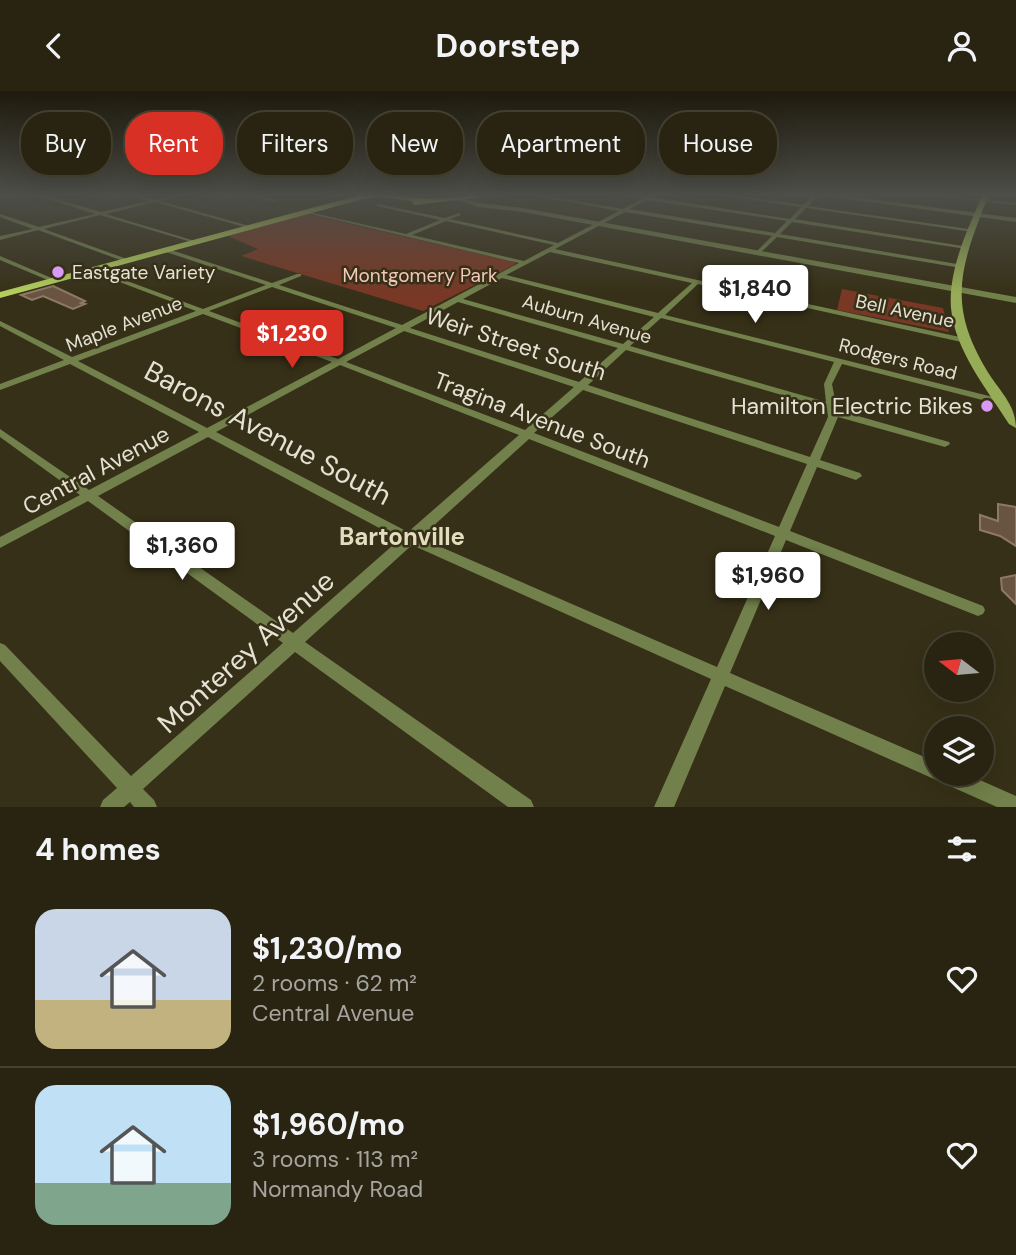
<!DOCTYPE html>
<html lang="en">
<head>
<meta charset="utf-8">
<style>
	:root { --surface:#292412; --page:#353020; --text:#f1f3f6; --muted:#a5a49f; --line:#454132; --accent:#d93025 }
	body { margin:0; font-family:"DM Sans",sans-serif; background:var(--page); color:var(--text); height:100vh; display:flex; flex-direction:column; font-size:26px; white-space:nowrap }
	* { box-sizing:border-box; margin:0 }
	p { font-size:23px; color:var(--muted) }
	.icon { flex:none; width:38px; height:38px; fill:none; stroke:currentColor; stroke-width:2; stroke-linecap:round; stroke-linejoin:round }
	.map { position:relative; height:716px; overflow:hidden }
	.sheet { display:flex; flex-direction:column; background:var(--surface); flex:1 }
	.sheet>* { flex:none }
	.hud { position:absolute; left:21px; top:21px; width:975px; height:63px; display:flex; gap:14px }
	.needle { width:46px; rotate:286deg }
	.tools { position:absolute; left:924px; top:541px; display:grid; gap:14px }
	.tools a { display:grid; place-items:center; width:70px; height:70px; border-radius:50%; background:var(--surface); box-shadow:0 7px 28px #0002,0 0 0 2px var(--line); font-size:35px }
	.price { position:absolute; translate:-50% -60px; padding:0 16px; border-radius:7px; background:#fff; color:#222; font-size:23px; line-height:46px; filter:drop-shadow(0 2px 4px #0008) }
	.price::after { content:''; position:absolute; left:50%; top:42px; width:21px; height:16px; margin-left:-10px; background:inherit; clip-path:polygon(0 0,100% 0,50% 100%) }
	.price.on { background:var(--accent); color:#fff }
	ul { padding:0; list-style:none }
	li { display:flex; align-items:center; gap:21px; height:175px; padding:0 35px }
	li+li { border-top:2px solid var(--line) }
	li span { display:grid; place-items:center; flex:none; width:196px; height:140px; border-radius:21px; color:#555 }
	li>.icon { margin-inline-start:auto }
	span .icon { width:84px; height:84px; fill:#fffc; stroke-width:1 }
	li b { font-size:30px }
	h2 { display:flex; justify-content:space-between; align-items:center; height:84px; padding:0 35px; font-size:30px }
	.tag { padding:0 24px; border-radius:28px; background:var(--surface); box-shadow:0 7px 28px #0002,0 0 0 2px var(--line); font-size:24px; line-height:63px }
	.tag.on { background:var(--accent); color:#fff }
	header { display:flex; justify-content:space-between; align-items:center; height:91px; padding:0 35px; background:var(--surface); font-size:32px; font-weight:700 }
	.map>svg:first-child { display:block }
	.green { fill:#793825 }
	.building { fill:#685441; stroke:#8e7965; stroke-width:2 }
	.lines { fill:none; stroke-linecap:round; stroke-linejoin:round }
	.minor { fill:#72804b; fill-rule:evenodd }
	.tertiary { fill:#72804b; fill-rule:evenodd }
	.secondary { fill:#97ac56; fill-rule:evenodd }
	.primary { fill:#b4cf5d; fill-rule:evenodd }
	.poi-dot { fill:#d99af7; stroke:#373018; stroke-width:2.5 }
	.labels { text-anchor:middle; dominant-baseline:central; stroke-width:5; stroke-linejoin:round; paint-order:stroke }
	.far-poi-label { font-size:19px; fill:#e5e1d3; stroke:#373018; text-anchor:start }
	.far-park-label { font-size:19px; fill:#f5c7b9; stroke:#373018 }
	.far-street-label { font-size:19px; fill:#e5e1d3; stroke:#373018 }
	.street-label { font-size:23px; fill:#e5e1d3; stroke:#373018 }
	.poi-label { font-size:23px; fill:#e5e1d3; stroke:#373018; text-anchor:end }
	.neighbourhood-label { font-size:24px; font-weight:bold; fill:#e4dcbf; stroke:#373018 }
	.near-street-label { font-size:28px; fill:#e5e1d3; stroke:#373018 }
</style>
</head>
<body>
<header><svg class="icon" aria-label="back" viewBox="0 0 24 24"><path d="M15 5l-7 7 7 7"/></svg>Doorstep<svg class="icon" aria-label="person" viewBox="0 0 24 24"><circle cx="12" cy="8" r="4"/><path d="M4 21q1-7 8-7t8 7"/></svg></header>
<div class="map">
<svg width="1016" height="716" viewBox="0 0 1016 716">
	<rect width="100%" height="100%" fill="#373018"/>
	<!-- green -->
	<path class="green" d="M307 123 514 171 516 173 423 220 241 165 258 158 226 144Z
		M842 198 943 217 949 241 837 219Z"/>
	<!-- building -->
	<path class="building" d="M53 195 85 210 81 212 85 213 73 218 43 205 32 209 21 204Z
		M998 413 1016 416V455L1000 445 980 439V424L998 430Z
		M1016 484V513L1002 499 1001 487Z"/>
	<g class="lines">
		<!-- minor -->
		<path class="minor" d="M14 103H24L0 108V106Z
			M33 103H40L101 121 149 110 127 103C137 103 147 109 156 108 167 108 176 103 186 103L160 110 253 136 248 137 155 111 106 123 195 150V152L100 124 44 138 127 168V170H123L38 139 0 149V145L33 138 0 126V123L39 136 95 123Z
			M243 103H251L278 110 276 111Z
			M525 103H536L623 118 642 108 617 103 646 106 650 103H656L651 106 790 128 801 116 713 103H725L803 114 814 103H831L1016 127V131L819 104 808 115 976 139 973 141 806 117 795 128 969 156 966 158 792 131 780 143 963 174V176L961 177 777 146 758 164 756 163V161L772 145 625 121 555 158 969 248V252H966L698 193 665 224 1005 309 1007 311 1005 313 1002 314 842 273 832 293 837 319 949 351 950 353 945 356 838 326 820 369 860 382 862 385 856 389 817 376 790 440 983 515 985 519 983 523 978 525 973 523 786 449 730 582 936 671V682H964L1016 705V716H997L725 595 674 716H654L711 588 412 454 305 551 531 709 534 716H508L295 561 143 698 154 709 157 716H134L130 711 124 716H100L103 709 117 697 0 570V552L5 554 131 685 283 552 88 410 0 457V446L80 404 0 346V338L89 399 199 341 70 273 0 299V293L64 269 0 235V230L72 266 196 220 88 179V177H92L203 218 266 194 163 160V158L165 157 272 192 297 183H301V185L279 194 402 234 519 172 306 122 304 120 406 143 440 129 377 115V113L445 127 459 122 461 124 450 128 558 152 619 120ZM647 109 787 130 775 142 629 118ZM446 130 554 154 524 170 412 144ZM550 161 692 192 658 222 506 184ZM502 187 654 226 623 253 463 208ZM272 196 396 237 338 268 209 220ZM458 211 618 257 579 291 410 237ZM203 223 332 271 207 337 78 270ZM661 227 834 271 824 293 826 311 630 255ZM404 240 574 296 525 339 346 271ZM626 259 827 317 828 326 810 366 588 294ZM340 274 519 344 408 441 216 341ZM583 299 807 373 779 436 534 342ZM208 346 400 448 293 542 98 405ZM529 348 775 445 717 576 420 447Z
			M923 103 1016 112V114Z
			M0 165 54 188 55 189 50 190 0 169Z"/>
		<!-- tertiary -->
		<path class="tertiary" d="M461 106 479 112 523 117 1016 206V212L523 121 478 116 459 109Z"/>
		<!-- secondary -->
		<path class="secondary" d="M983 103H989C960 177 945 214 991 286 1002 302 1016 316 1016 337L1009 333C987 298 955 260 951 217 948 179 968 137 983 103Z"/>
		<!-- primary -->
		<path class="primary" d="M391 103 428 108 511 103 414 114 411 110 381 106 363 108 0 207V201L360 104Z"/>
	</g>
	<!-- sky -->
	<linearGradient id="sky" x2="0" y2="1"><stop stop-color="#1e1a0d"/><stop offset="0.51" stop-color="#4d4e48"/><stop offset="1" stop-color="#4d4e48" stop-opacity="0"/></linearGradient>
	<rect width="1016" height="203" fill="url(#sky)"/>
	<!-- markers -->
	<g class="poi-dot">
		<circle cx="58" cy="181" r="7"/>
		<circle cx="987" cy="315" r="7"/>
	</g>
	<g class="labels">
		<!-- far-poi labels -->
		<g class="far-poi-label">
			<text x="72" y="181">Eastgate Variety</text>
		</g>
		<!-- far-park labels -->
		<g class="far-park-label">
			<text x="420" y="184">Montgomery Park</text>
		</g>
		<!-- far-street labels -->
		<g class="far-street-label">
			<text transform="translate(905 220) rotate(12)">Bell Avenue</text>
			<text transform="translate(587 228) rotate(16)">Auburn Avenue</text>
			<text transform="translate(124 233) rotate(-21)">Maple Avenue</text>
			<text transform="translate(898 268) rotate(14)">Rodgers Road</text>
		</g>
		<!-- street labels -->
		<g class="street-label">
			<text transform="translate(516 253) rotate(18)">Weir Street South</text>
			<text transform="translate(542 329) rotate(21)">Tragina Avenue South</text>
			<text transform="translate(96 379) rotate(-28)">Central Avenue</text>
		</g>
		<!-- poi labels -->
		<g class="poi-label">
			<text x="973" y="315">Hamilton Electric Bikes</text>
		</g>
		<!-- neighbourhood labels -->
		<g class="neighbourhood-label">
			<text x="402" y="445">Bartonville</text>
		</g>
		<!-- near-street labels -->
		<g class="near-street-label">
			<text transform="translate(268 342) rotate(28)">Barons Avenue South</text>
			<text transform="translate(246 561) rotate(-42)">Monterey Avenue</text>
		</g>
	</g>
</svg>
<div class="tools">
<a><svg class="needle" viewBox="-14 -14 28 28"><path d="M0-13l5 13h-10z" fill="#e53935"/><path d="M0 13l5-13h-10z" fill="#a5a49f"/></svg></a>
<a><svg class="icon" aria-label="layers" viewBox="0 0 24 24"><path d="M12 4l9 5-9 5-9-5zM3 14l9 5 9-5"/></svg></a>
</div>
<b class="price" style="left:755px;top:234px">$1,840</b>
<b class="price on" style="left:292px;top:279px">$1,230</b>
<b class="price" style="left:182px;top:491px">$1,360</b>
<b class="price" style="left:768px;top:521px">$1,960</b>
<div class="hud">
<a class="tag">Buy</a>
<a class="tag on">Rent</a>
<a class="tag">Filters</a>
<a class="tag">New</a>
<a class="tag">Apartment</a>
<a class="tag">House</a>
</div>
</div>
<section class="sheet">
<h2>4 homes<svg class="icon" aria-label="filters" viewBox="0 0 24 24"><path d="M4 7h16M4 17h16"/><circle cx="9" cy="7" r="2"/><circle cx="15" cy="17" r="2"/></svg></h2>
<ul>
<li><span style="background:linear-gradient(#c9d6e8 65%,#c2b280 0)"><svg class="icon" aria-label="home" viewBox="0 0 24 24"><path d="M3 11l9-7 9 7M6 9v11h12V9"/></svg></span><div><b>$1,230/mo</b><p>2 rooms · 62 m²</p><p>Central Avenue</p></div><svg class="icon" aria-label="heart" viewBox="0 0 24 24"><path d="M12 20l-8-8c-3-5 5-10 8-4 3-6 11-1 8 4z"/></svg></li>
<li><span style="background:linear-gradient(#bfe0f5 70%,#7fa58c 0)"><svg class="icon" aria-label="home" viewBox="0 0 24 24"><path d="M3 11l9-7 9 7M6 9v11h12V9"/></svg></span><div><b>$1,960/mo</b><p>3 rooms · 113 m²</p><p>Normandy Road</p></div><svg class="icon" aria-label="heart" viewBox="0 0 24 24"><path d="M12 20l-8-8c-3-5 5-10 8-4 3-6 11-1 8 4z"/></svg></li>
</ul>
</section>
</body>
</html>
